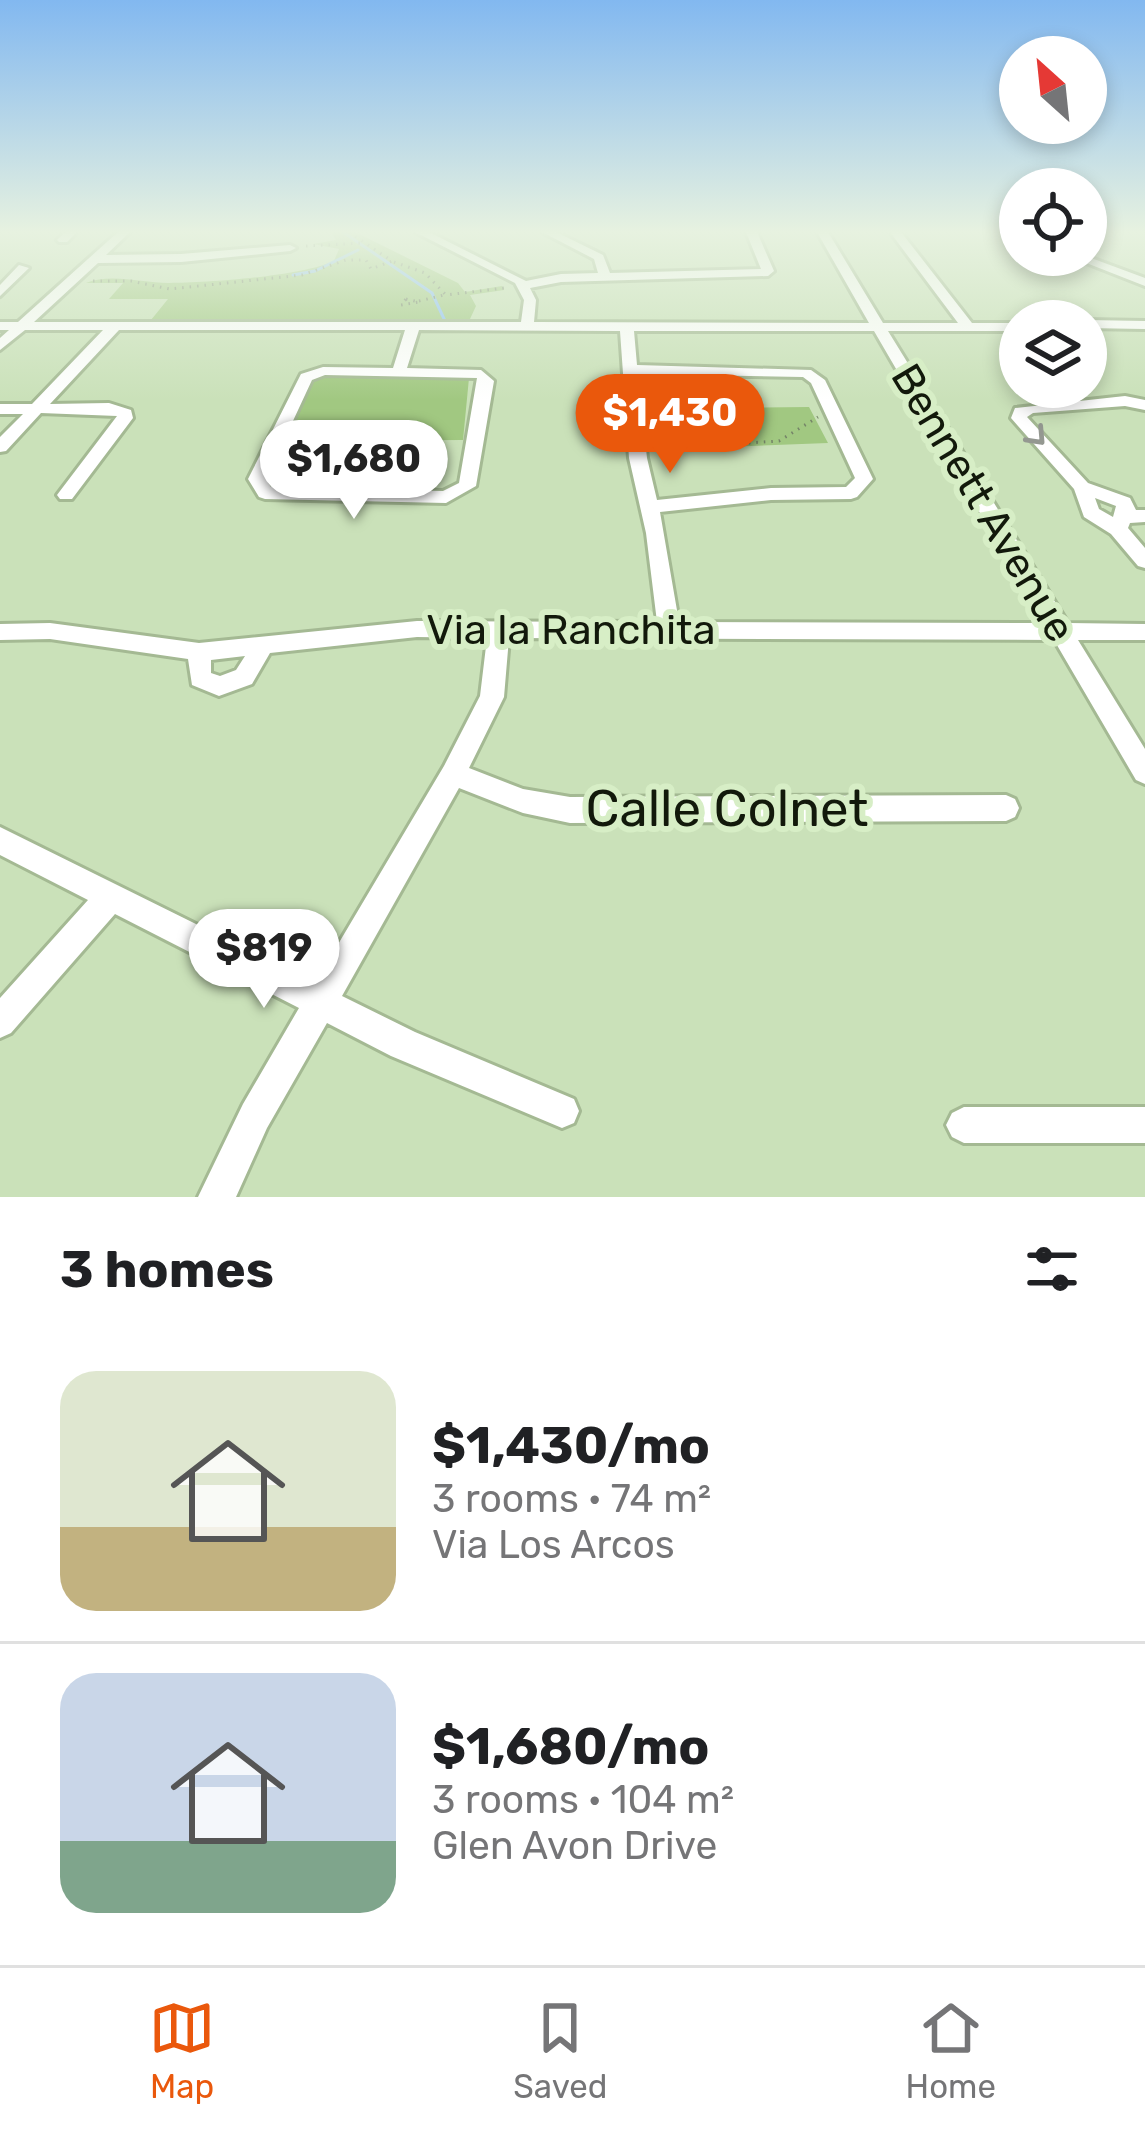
<!DOCTYPE html>
<html lang="en">
<head>
<meta charset="utf-8">
<style>
	:root { --surface:#fff; --page:#f6f6f6; --text:#202124; --muted:#757577; --line:#e0e0e0; --accent:#ea580c }
	body { margin:0; font-family:Rubik,sans-serif; background:var(--page); color:var(--text); height:100vh; display:flex; flex-direction:column; font-size:45px; white-space:nowrap }
	* { box-sizing:border-box; margin:0 }
	p { font-size:39px; color:var(--muted) }
	.icon { flex:none; width:66px; height:66px; fill:none; stroke:currentColor; stroke-width:2; stroke-linecap:round; stroke-linejoin:round }
	.map { position:relative; height:1197px; overflow:hidden }
	.panel { display:flex; flex-direction:column; background:var(--surface); flex:1 }
	.panel>* { flex:none }
	.needle { width:78px; rotate:333deg }
	.fabs { position:absolute; left:999px; top:36px; display:grid; gap:24px }
	.fabs a { display:grid; place-items:center; width:108px; height:108px; border-radius:50%; background:var(--surface); box-shadow:0 6px 18px #0003; font-size:60px }
	.price { position:absolute; translate:-50% -102px; padding:0 27px; border-radius:42px; background:#fff; color:#222; font-size:39px; line-height:78px; filter:drop-shadow(0 3px 6px #0008) }
	.price::after { content:''; position:absolute; left:50%; top:72px; width:36px; height:27px; margin-left:-18px; background:inherit; clip-path:polygon(0 0,100% 0,50% 100%) }
	.price.on { background:var(--accent); color:#fff }
	ul { padding:0; list-style:none }
	li { display:flex; align-items:center; gap:36px; height:300px; padding:0 60px }
	li+li { border-top:3px solid var(--line) }
	li span { display:grid; place-items:center; flex:none; width:336px; height:240px; border-radius:36px; color:#555 }
	li>.icon { margin-inline-start:auto }
	span .icon { width:144px; height:144px; fill:#fffc; stroke-width:1 }
	li b { font-size:51px }
	h2 { display:flex; justify-content:space-between; align-items:center; height:144px; padding:0 60px; font-size:51px }
	.tabs { display:flex; justify-content:space-around; align-items:center; height:168px; border-top:3px solid var(--line); background:var(--surface); font-size:33px; color:var(--muted) }
	.tabs a { display:grid; justify-items:center; gap:6px }
	.tabs .on { color:var(--accent) }
	.map>svg:first-child { display:block }
	.green { fill:#a1c881 }
	.lines { fill:none; stroke-linecap:round; stroke-linejoin:round }
	.stream { stroke:#8abffb; stroke-width:3 }
	.minor-casing { stroke:#a4b993; stroke-width:6 }
	.path { stroke:#758468; stroke-width:3; stroke-dasharray:1.5 6; stroke-linecap:butt }
	.minor { fill:#fff; fill-rule:evenodd }
	.oneway { stroke:#949891 }
	.labels { text-anchor:middle; dominant-baseline:central; stroke-width:12; stroke-linejoin:round; paint-order:stroke }
	.street-label { font-size:42px; fill:#12190b; stroke:#d7eec6 }
	.near-street-label { font-size:51px; fill:#12190b; stroke:#d7eec6 }
</style>
</head>
<body>
<div class="map">
<svg width="1145" height="1197" viewBox="0 0 1145 1197">
	<rect width="100%" height="100%" fill="#cae1b9"/>
	<!-- green -->
	<path class="green" d="M331 232H355L458 283 465 292 502 286 504 290 470 295 476 306 470 319 151 320 168 299H109L123 283H86C111 273 142 283 169 283 207 283 302 276 334 261L339 249 313 244 336 240Z
		M323 376 469 378 463 440 282 441 309 384Z
		M809 407 828 443 647 450 642 421 645 409Z"/>
	<g class="lines">
		<!-- stream -->
		<path class="stream" d="M343 232 432 293 445 321
			M293 275 315 271 358 250"/>
		<defs>
			<path id="minor" d="M65 232H77L67 242H59L57 240Z
				M118 232H130L106 255 181 254 290 245 296 248 290 251 181 262 98 263 34 322H521L524 300 515 283 415 232H429L526 281 561 274 598 273 594 259 542 232H556L603 255 610 273 761 269 746 232H757L774 271 768 276 561 282 530 288 536 300 534 322 869 323 817 232H828L883 323H958L890 232H901L972 323H1020V331H888L1068 623 1145 624V640H1078L1145 749V784L1136 780 1054 640 509 638 504 697 469 768 523 789 570 797 1006 795 1015 799 1019 808 1015 817 1006 821 570 823 523 813 459 788 342 996 415 1032 574 1099 579 1111 574 1123 562 1128 391 1056 327 1023 267 1128 236 1197H198L243 1104 299 1008 115 914 11 1033 0 1038V998L88 900 0 855V827L315 983 444 766 480 696 487 638 417 637 270 653 252 684 219 696 192 685 188 659 50 639 0 640V624L50 623 199 643 417 621 657 622 646 533 629 458 620 331 419 330 407 368 481 370 494 381 476 486 446 503 265 499 259 497 248 479 301 374 323 367 393 368 405 330H119L50 404 109 403 131 410 133 418 72 499H60L57 495 60 491 117 416 41 413 6 451 0 452V437L23 414H0V404H32L103 330H25L0 350V338L9 330H0V322H18ZM634 331H874L1044 623 679 622 660 512 771 500 851 499 857 497 873 479 825 380 811 370 637 365ZM638 374 803 377 811 383 855 478 846 487 771 488 657 500 647 458ZM325 375 477 378 459 483 443 491 271 487 266 479 312 380ZM245 656 236 670 220 676 211 673V660Z
				M1066 255H1083L1145 278V286Z
				M19 265 29 268 0 296V285Z
				M1086 320 1145 321V329L1086 328V321H1082Z
				M1125 396 1145 400V410L1125 406 1033 413 1027 417 1088 483 1130 498 1136 510H1145V522L1130 523 1128 528 1145 548V568L1138 566 1111 534 1084 517 1074 489 1011 418 1015 408ZM1095 498 1116 506 1113 517 1099 509Z
				M964 1107H1145V1143H964L952 1137 946 1125 952 1113Z"/>
		</defs>
		<!-- minor casing -->
		<use href="#minor" class="minor-casing"/>
		<!-- path -->
		<path class="path" d="M306 246 362 243
			M394 262 425 273 446 295 504 288
			M93 281H131L170 289 302 275 346 260H366L371 269 392 261 349 232
			M406 299 419 302 401 305Z
			M419 301 444 295
			M648 414 747 443 779 441 818 417
			M654 435 693 426 696 431 687 444 659 436"/>
		<!-- minor -->
		<use href="#minor" class="minor"/>
	</g>
	<!-- one-way arrows -->
	<defs><path id="oneway-chevron" d="M-2-3.5L2.5 0L-2 3.5" fill="none" stroke-width="1.6" stroke-linecap="round" stroke-linejoin="round" transform="scale(3)"/></defs>
	<use class="oneway" href="#oneway-chevron" transform="translate(1037 437) rotate(47)"/>
	<!-- sky -->
	<linearGradient id="sky" x2="0" y2="1"><stop stop-color="#82b8f0"/><stop offset="0.58" stop-color="#e7f2e0"/><stop offset="1" stop-color="#e7f2e0" stop-opacity="0"/></linearGradient>
	<rect width="1145" height="400" fill="url(#sky)"/>
	<g class="labels">
		<!-- street labels -->
		<g class="street-label">
			<text transform="translate(983 503) rotate(59)">Bennett Avenue</text>
			<text x="571" y="630">Via la Ranchita</text>
		</g>
		<!-- near-street labels -->
		<g class="near-street-label">
			<text x="727" y="808">Calle Colnet</text>
		</g>
	</g>
</svg>
<div class="fabs">
<a><svg class="needle" viewBox="-14 -14 28 28"><path d="M0-13l5 13h-10z" fill="#e53935"/><path d="M0 13l5-13h-10z" fill="#757577"/></svg></a>
<a><svg class="icon" aria-label="locate" viewBox="0 0 24 24"><circle cx="12" cy="12" r="6"/><path d="M12 2v4M12 18v4M2 12h4M18 12h4"/></svg></a>
<a><svg class="icon" aria-label="layers" viewBox="0 0 24 24"><path d="M12 4l9 5-9 5-9-5zM3 14l9 5 9-5"/></svg></a>
</div>
<b class="price on" style="left:670px;top:476px">$1,430</b>
<b class="price" style="left:354px;top:522px">$1,680</b>
<b class="price" style="left:264px;top:1011px">$819</b>
</div>
<section class="panel">
<h2>3 homes<svg class="icon" aria-label="filters" viewBox="0 0 24 24"><path d="M4 7h16M4 17h16"/><circle cx="9" cy="7" r="2"/><circle cx="15" cy="17" r="2"/></svg></h2>
<ul>
<li><span style="background:linear-gradient(#dfe7d0 65%,#c2b280 0)"><svg class="icon" aria-label="home" viewBox="0 0 24 24"><path d="M3 11l9-7 9 7M6 9v11h12V9"/></svg></span><div><b>$1,430/mo</b><p>3 rooms · 74 m²</p><p>Via Los Arcos</p></div></li>
<li><span style="background:linear-gradient(#c9d6e8 70%,#7fa58c 0)"><svg class="icon" aria-label="home" viewBox="0 0 24 24"><path d="M3 11l9-7 9 7M6 9v11h12V9"/></svg></span><div><b>$1,680/mo</b><p>3 rooms · 104 m²</p><p>Glen Avon Drive</p></div></li>
</ul>
</section>
<nav class="tabs">
<a class="on"><svg class="icon" aria-label="map" viewBox="0 0 24 24"><path d="M3 6l6-2 6 2 6-2v14l-6 2-6-2-6 2zM9 4v14M15 6v14"/></svg>Map</a>
<a><svg class="icon" aria-label="saved" viewBox="0 0 24 24"><path d="M7 4h10v16l-5-4-5 4z"/></svg>Saved</a>
<a><svg class="icon" aria-label="home" viewBox="0 0 24 24"><path d="M3 11l9-7 9 7M6 9v11h12V9"/></svg>Home</a>
</nav>
</body>
</html>
